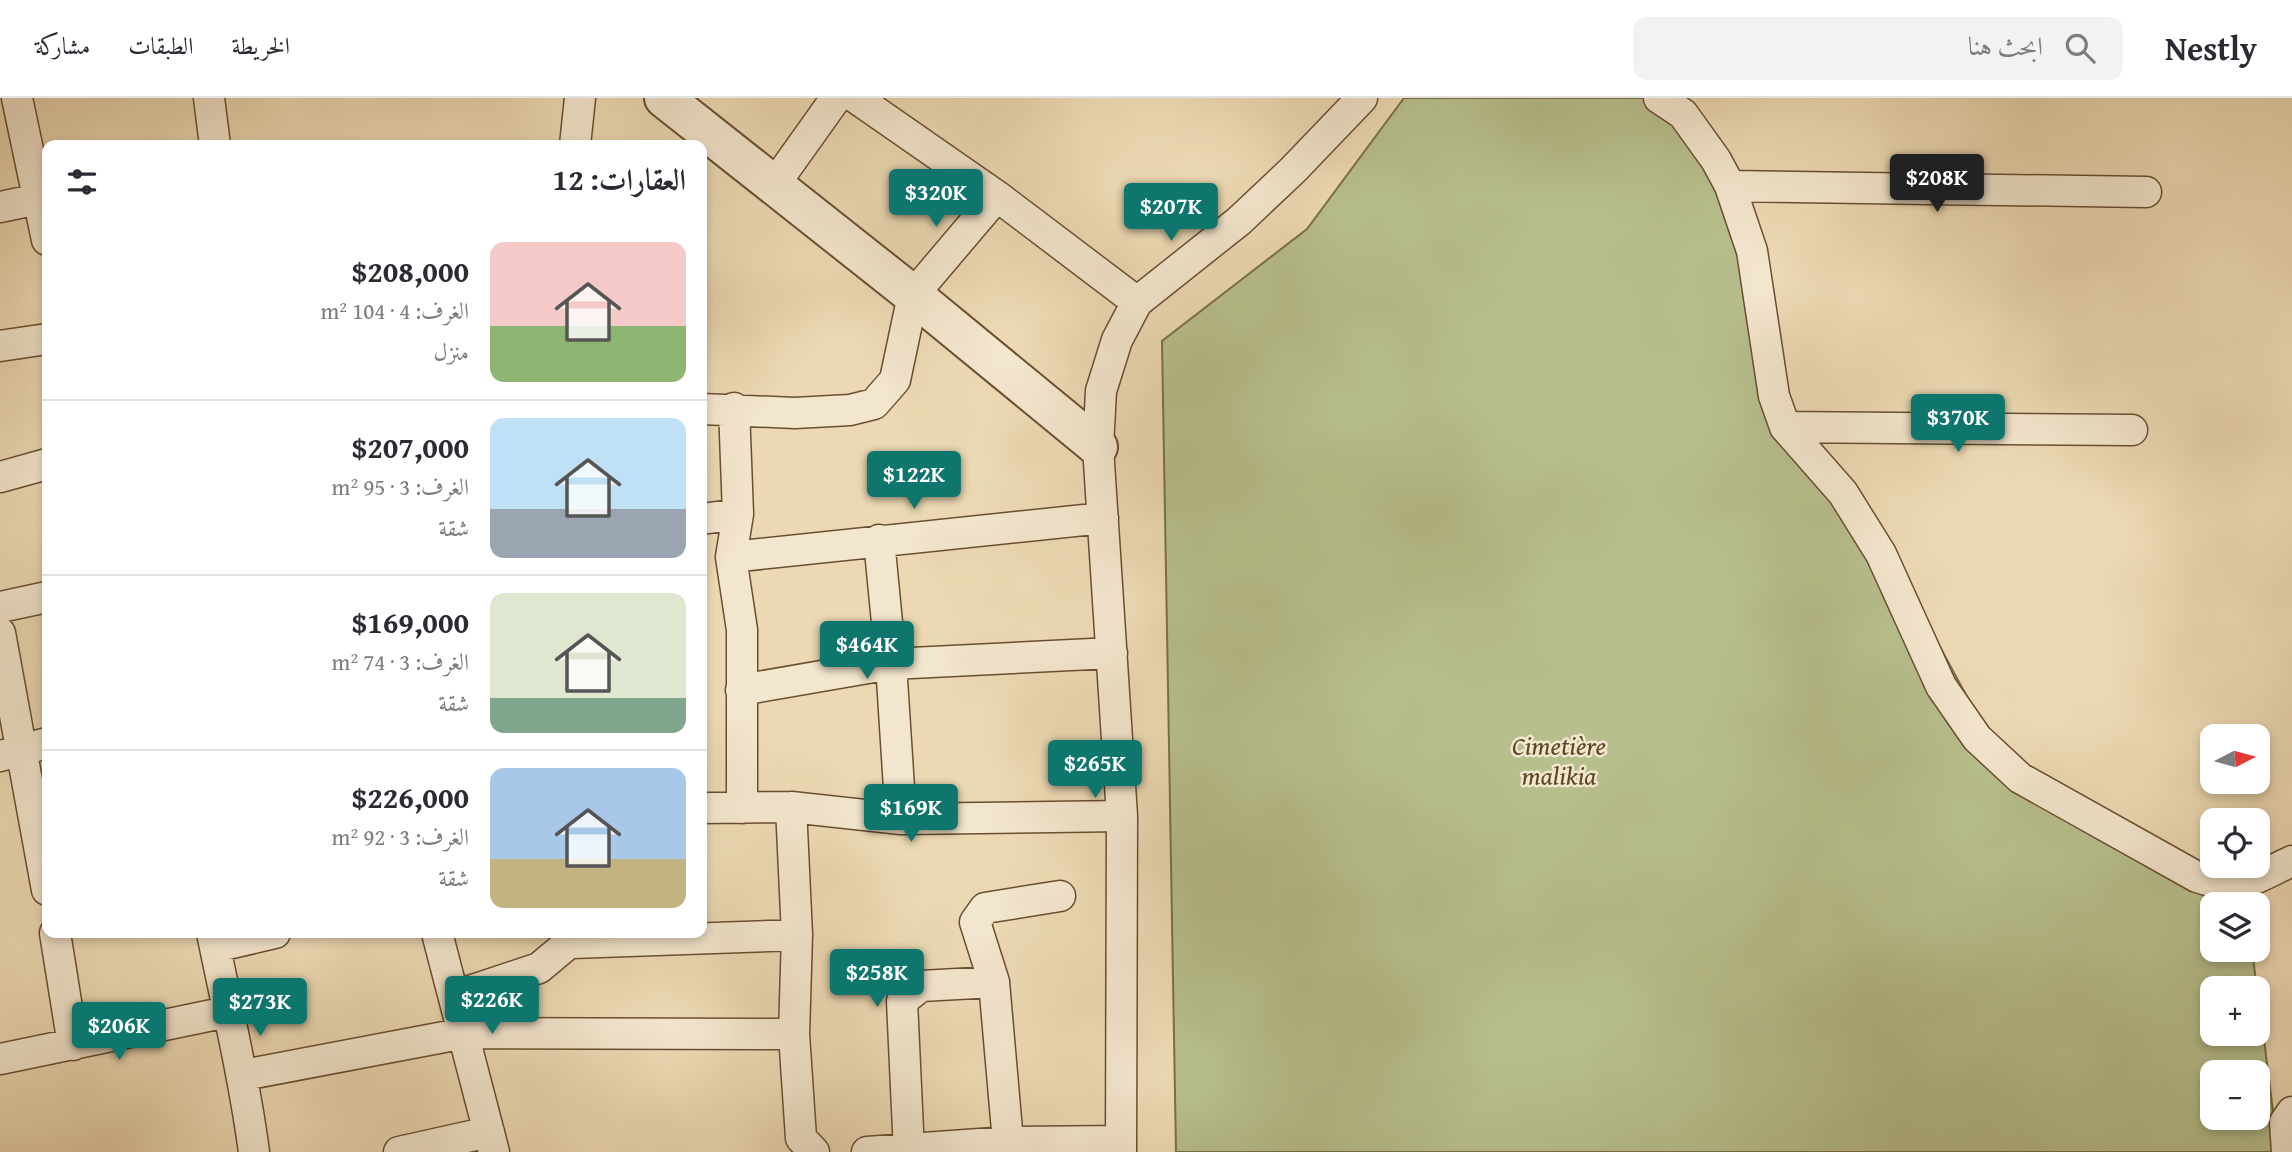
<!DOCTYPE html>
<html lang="ar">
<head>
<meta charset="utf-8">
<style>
	:root { --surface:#fff; --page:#f2f2f3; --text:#2b2b33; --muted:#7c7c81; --line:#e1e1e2; --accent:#0f766e }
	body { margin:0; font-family:"Gentium Book Plus",Amiri,serif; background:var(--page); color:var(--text); direction:rtl; height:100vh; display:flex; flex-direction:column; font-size:26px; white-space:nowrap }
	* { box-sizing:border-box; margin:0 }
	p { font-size:23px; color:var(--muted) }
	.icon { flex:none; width:38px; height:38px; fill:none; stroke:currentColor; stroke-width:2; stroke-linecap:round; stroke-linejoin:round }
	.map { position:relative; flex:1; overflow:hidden; direction:ltr }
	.sheet { position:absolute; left:42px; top:42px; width:665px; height:798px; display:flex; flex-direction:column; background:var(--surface); border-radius:14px; box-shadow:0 4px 10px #0003; direction:rtl }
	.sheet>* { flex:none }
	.needle { width:46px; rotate:84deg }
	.buttons { position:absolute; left:2200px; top:626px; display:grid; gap:14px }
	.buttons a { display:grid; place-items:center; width:70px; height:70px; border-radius:14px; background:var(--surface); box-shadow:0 4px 10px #0003; font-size:35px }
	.price { position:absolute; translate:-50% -60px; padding:0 16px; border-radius:7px; background:var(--accent); color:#fff; font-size:23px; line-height:46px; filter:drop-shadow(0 2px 4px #0008) }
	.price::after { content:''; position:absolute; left:50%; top:42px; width:21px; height:16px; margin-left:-10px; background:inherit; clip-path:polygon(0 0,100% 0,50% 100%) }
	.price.active { background:#222; color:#fff }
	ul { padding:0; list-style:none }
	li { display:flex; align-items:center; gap:21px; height:175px; padding:0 21px }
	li+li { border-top:2px solid var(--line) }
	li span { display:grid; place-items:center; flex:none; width:196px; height:140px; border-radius:14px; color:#555 }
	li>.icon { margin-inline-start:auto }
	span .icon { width:84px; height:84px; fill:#fffc; stroke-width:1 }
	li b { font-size:30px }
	h2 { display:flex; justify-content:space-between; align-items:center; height:84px; padding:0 21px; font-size:30px }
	header { display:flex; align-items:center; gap:42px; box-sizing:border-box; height:98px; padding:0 35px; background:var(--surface); border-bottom:2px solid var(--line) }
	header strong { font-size:33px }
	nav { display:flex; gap:38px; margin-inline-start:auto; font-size:24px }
	.search { width:490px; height:63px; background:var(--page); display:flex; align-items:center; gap:18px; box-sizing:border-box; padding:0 24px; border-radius:14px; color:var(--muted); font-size:26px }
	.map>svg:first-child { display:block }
	.green { fill:#b7bf8d; stroke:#7a6f49; stroke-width:2; fill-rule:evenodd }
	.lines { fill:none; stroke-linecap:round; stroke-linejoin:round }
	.minor-casing { stroke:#6a4e30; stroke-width:33 }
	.tertiary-casing { stroke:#6a4e30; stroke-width:42 }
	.minor { stroke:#f3e6ce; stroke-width:30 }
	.tertiary { stroke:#f3e6ce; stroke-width:38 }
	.labels { text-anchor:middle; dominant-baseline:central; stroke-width:5; stroke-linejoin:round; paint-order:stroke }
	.park-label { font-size:26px; font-style:italic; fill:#5c4727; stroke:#f3e6ce }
</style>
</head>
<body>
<header>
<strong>Nestly</strong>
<div class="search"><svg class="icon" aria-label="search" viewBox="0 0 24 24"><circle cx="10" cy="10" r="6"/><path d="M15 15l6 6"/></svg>ابحث هنا</div>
<nav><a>الخريطة</a><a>الطبقات</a><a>مشاركة</a></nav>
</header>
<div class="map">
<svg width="2292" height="1054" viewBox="0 0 2292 1054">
	<rect width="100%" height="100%" fill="#ecd9b3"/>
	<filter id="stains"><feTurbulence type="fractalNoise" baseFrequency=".00286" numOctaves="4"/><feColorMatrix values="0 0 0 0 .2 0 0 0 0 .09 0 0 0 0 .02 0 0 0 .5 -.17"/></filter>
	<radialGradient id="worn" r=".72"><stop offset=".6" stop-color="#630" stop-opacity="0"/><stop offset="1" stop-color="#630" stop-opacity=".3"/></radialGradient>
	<!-- green -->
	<path class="green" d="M1404 0H1676L1752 121 1792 329 1875 429 2009 676 2218 807H2212V852H2252L2257 891H2212V936H2258V893L2278 1054H1176L1162 243 1307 131ZM2212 975H2258V1020H2212Z"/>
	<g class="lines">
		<defs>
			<path id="minor" d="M17 0 47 142
				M209 0 215 47
				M856 0 997 98 1137 204
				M1659 0 1683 16 1716 62 1730 88 1752 153 1774 298 1785 329 1843 395 1881 456 1941 588 1977 640 2020 680 2197 779C2241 794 2253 781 2292 763
				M575 47 580 0
				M774 87 836 0
				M1730 88 2146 94
				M0 109 47 99
				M0 248 47 241
				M734 310 738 416 731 459 742 532V710
				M702 311 795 315 850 312 874 306 895 282 913 197 997 98
				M1785 329 2132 332
				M0 379 47 366
				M702 421 738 416
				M879 442 891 566 901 721
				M731 459 1103 420
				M0 509 47 499
				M0 535 47 792
				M741 592 891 566 1112 555
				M0 658 47 645
				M791 709 797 837 794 936 801 1040 814 1054
				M702 710 791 709 901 721 1122 718
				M55 835 73 947
				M212 835C227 908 244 980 254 1054
				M437 835 494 1054
				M572 845 797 837
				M215 849 275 835
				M455 898 539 870 581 835
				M0 961 227 914
				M244 977 465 935 794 936
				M1008 1044 994 884 975 824 985 810 1060 798
				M399 1054 489 1034
				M867 1054 1008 1044 1121 1043
				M909 1054 902 903 921 888 994 884
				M1121 1054 1122 718 1098 349 1101 293 1117 242 1137 204 1239 123 1293 72 1362 0
				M2287 1054 2285 1024 2292 1014"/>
			<path id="tertiary" d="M664 0 913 197 1098 349"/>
		</defs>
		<!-- minor casing -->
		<use href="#minor" class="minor-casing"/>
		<!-- tertiary casing -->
		<use href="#tertiary" class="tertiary-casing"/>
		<!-- minor -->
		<use href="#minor" class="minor"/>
		<!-- tertiary -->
		<use href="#tertiary" class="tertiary"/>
	</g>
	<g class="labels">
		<!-- park labels -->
		<g class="park-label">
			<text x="1559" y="647">Cimetière<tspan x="1559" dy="30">malikia</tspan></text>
		</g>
	</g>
	<rect width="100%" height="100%" filter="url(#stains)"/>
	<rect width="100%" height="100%" fill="url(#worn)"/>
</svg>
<div class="buttons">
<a><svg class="needle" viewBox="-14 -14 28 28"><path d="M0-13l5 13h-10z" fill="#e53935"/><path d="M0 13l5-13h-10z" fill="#7c7c81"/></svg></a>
<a><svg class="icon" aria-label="locate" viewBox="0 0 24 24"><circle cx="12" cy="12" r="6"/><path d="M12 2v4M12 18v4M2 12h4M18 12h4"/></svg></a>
<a><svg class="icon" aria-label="layers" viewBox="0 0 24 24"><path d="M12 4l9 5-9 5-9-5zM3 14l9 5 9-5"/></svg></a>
<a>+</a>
<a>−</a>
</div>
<b class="price active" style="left:1937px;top:116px">$208K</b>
<b class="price" style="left:936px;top:131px">$320K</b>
<b class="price" style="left:1171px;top:145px">$207K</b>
<b class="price" style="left:1958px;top:356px">$370K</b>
<b class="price" style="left:914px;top:413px">$122K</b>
<b class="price" style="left:867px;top:583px">$464K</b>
<b class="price" style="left:1095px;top:702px">$265K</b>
<b class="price" style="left:911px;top:746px">$169K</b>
<b class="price" style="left:877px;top:911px">$258K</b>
<b class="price" style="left:492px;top:938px">$226K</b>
<b class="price" style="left:260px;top:940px">$273K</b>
<b class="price" style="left:119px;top:964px">$206K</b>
<section class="sheet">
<h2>العقارات: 12<svg class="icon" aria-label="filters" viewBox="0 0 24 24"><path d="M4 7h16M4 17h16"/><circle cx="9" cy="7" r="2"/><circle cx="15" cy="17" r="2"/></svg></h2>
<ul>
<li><span style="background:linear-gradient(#f6c9c9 60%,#8fb573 0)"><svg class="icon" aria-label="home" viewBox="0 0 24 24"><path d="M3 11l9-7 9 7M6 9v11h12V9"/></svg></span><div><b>$208,000</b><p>الغرف: 4 · 104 m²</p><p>منزل</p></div></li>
<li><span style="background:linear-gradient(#bfe0f5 65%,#9aa5b1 0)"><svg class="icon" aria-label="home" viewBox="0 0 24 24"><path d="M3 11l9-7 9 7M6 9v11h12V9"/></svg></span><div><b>$207,000</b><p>الغرف: 3 · 95 m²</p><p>شقة</p></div></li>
<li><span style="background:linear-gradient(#dfe7d0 75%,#7fa58c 0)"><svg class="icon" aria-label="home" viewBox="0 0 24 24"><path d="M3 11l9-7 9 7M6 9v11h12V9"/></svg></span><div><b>$169,000</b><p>الغرف: 3 · 74 m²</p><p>شقة</p></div></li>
<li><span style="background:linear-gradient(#a9c7e8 65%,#c2b280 0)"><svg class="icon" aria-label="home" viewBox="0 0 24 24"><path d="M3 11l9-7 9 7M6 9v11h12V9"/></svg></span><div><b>$226,000</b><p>الغرف: 3 · 92 m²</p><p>شقة</p></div></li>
</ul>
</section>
</div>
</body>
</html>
